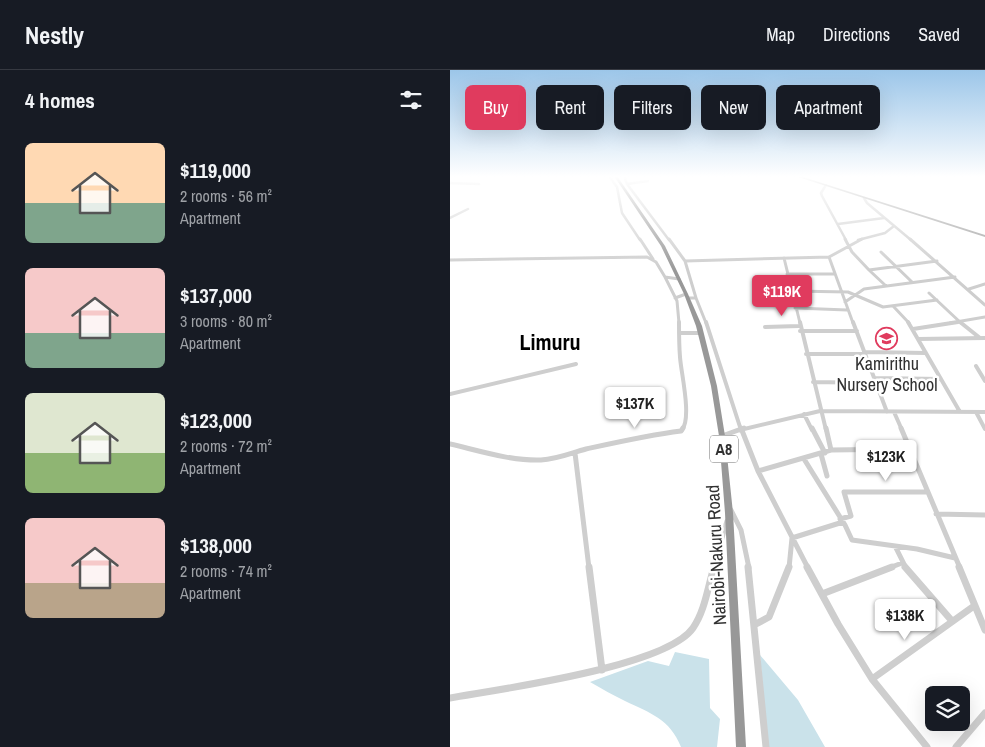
<!DOCTYPE html>
<html lang="en">
<head>
<meta charset="utf-8">
<style>
	:root { --surface:#171b24; --page:#242831; --text:#f1f3f6; --muted:#9ea1a6; --line:#363941; --accent:#e03b5e }
	body { margin:0; font-family:"Archivo Narrow",sans-serif; background:var(--page); color:var(--text); height:100vh; display:flex; flex-direction:column; font-size:19px; white-space:nowrap }
	* { box-sizing:border-box; margin:0 }
	p { font-size:16px; color:var(--muted) }
	.icon { flex:none; width:28px; height:28px; fill:none; stroke:currentColor; stroke-width:2; stroke-linecap:round; stroke-linejoin:round }
	.map { position:relative; flex:1; overflow:hidden }
	.side { display:flex; flex-direction:column; background:var(--surface); width:450px }
	.side>* { flex:none }
	.top-card { position:absolute; left:15px; top:15px; width:445px; height:45px; display:flex; gap:10px }
	.tools { position:absolute; left:475px; top:616px; display:grid; gap:10px }
	.tools a { display:grid; place-items:center; width:45px; height:45px; border-radius:8px; background:var(--surface); box-shadow:0 5px 20px #0002; font-size:25px }
	.price { position:absolute; translate:-50% -42px; padding:0 11px; border-radius:5px; background:#fff; color:#222; font-size:16px; line-height:32px; filter:drop-shadow(0 1px 2px #0008) }
	.price::after { content:''; position:absolute; left:50%; top:30px; width:15px; height:11px; margin-left:-8px; background:inherit; clip-path:polygon(0 0,100% 0,50% 100%) }
	.price.on { background:var(--accent); color:#fff }
	ul { padding:0; list-style:none }
	li { display:flex; align-items:center; gap:15px; height:125px; padding:0 25px }
	li span { display:grid; place-items:center; flex:none; width:140px; height:100px; border-radius:8px; color:#555 }
	li>.icon { margin-inline-start:auto }
	span .icon { width:60px; height:60px; fill:#fffc; stroke-width:1 }
	li b { font-size:21px }
	h2 { display:flex; justify-content:space-between; align-items:center; height:60px; padding:0 25px; font-size:21px }
	.chip { padding:0 18px; border-radius:8px; background:var(--surface); box-shadow:0 5px 20px #0002; font-size:18px; line-height:45px }
	.chip.on { background:var(--accent); color:#fff }
	header { display:flex; align-items:center; gap:30px; box-sizing:border-box; height:70px; padding:0 25px; background:var(--surface); border-bottom:1px solid var(--line) }
	header strong { font-size:24px }
	nav { display:flex; gap:28px; margin-inline-start:auto; font-size:18px }
	main { display:flex; flex:1; min-height:0 }
	.map>svg:first-child { display:block }
	.water { fill:#cae2ea }
	.lines { fill:none; stroke-linecap:round; stroke-linejoin:round }
	.minor-far4 { stroke:#cecece; stroke-width:2.5 }
	.minor-far3 { stroke:#cecece; stroke-width:3 }
	.minor-far2 { stroke:#cecece; stroke-width:4 }
	.minor-far1 { stroke:#cecece; stroke-width:5 }
	.minor { stroke:#cecece; stroke-width:7 }
	.highway { fill:#989898; fill-rule:evenodd }
	.labels { text-anchor:middle; dominant-baseline:central; stroke-width:5; stroke-linejoin:round; paint-order:stroke }
	.shield { fill:#fff; stroke:#6f6f6f; stroke-width:1 }
	.shield-label { font-size:16px; font-weight:bold; fill:#313131 }
	.poi-label { font-size:18px; fill:#313131; stroke:#fff }
	.street-label { font-size:18px; fill:#313131; stroke:#fff }
	.district-label { font-size:22px; font-weight:bold; fill:#000; stroke:#fff }
</style>
</head>
<body>
<header>
<strong>Nestly</strong>
<nav><a>Map</a><a>Directions</a><a>Saved</a></nav>
</header>
<main>
<section class="side">
<h2>4 homes<svg class="icon" aria-label="filters" viewBox="0 0 24 24"><path d="M4 7h16M4 17h16"/><circle cx="9" cy="7" r="2"/><circle cx="15" cy="17" r="2"/></svg></h2>
<ul>
<li><span style="background:linear-gradient(#ffd9b3 60%,#7fa58c 0)"><svg class="icon" aria-label="home" viewBox="0 0 24 24"><path d="M3 11l9-7 9 7M6 9v11h12V9"/></svg></span><div><b>$119,000</b><p>2 rooms · 56 m²</p><p>Apartment</p></div></li>
<li><span style="background:linear-gradient(#f6c9c9 65%,#7fa58c 0)"><svg class="icon" aria-label="home" viewBox="0 0 24 24"><path d="M3 11l9-7 9 7M6 9v11h12V9"/></svg></span><div><b>$137,000</b><p>3 rooms · 80 m²</p><p>Apartment</p></div></li>
<li><span style="background:linear-gradient(#dfe7d0 60%,#8fb573 0)"><svg class="icon" aria-label="home" viewBox="0 0 24 24"><path d="M3 11l9-7 9 7M6 9v11h12V9"/></svg></span><div><b>$123,000</b><p>2 rooms · 72 m²</p><p>Apartment</p></div></li>
<li><span style="background:linear-gradient(#f6c9c9 65%,#b9a48a 0)"><svg class="icon" aria-label="home" viewBox="0 0 24 24"><path d="M3 11l9-7 9 7M6 9v11h12V9"/></svg></span><div><b>$138,000</b><p>2 rooms · 74 m²</p><p>Apartment</p></div></li>
</ul>
</section>
<div class="map">
<svg width="535" height="677" viewBox="0 0 535 677">
	<rect width="100%" height="100%" fill="#fff"/>
	<!-- water -->
	<path class="water" d="M225 582 259 589 260 638 270 649 267 677H231C220 649 200 643 175 631 163 625 152 619 140 612L198 591 219 596Z
		M310 585 348 630 375 677H318Z"/>
	<g class="lines">
		<!-- minor-far4 -->
		<path class="minor-far4" d="M159 106 167 117 172 143 190 170
			M174 106 177 114 219 170
			M0 113 29 114
			M177 114 198 111
			M376 115 371 123 372 126 396 170
			M414 128 417 133 461 170
			M0 148 18 139
			M388 154 434 148
			M408 170 435 163 444 156"/>
		<!-- minor-far3 -->
		<path class="minor-far3" d="M190 169 203 189
			M219 169 235 191 246 228
			M395 169 402 182 419 200 487 191
			M460 169 535 235
			M431 182 462 212
			M379 187 403 253
			M334 188 350 253
			M0 190 197 187 206 192 215 207 229 209
			M235 191 379 187 412 169
			M419 200 436 216
			M337 204H385
			M215 207 227 231 229 253
			M519 219 535 214
			M342 221 398 222 433 237 487 230
			M479 223 511 253
			M225 228 236 224
			M238 228H246L256 253
			M395 232 414 219 505 207
			M443 236 459 253
			M345 238 397 240
			M500 253 535 247"/>
		<!-- minor-far2 -->
		<path class="minor-far2" d="M229 252C229 263 229 275 230 287 231 303 242 347 232 360
			M256 252 291 360
			M350 252 376 360
			M403 252 437 342
			M458 252 510 342
			M510 252 530 268
			M315 257 349 256
			M463 259 508 252
			M350 261H407
			M229 263H251
			M468 269 535 268
			M415 282 476 283
			M356 284H415
			M526 296 535 311
			M424 308 491 309
			M363 312 425 313
			M0 324 126 294
			M444 342 452 360
			M526 342 535 359
			M354 344 362 360
			M290 360 370 341 535 342"/>
		<!-- minor-far1 -->
		<path class="minor-far1" d="M291 358 308 401 358 498
			M362 358 375 383
			M376 358 381 380
			M451 358 510 498
			M272 366 294 358
			M0 374C30 381 61 391 91 390 108 389 121 383 136 379 168 372 199 365 231 361L233 358
			M125 383 139 498
			M371 384 377 406
			M354 389 395 455 402 470 467 479 505 488
			M308 401 381 380 461 379
			M281 440 291 460 299 498
			M486 444 535 445
			M390 449 401 446 394 422H477
			M445 476 456 498
			M263 498 277 451
			M339 498 342 468 393 452
			M439 498 452 493"/>
		<!-- minor -->
		<path class="minor" d="M139 497 152 600
			M298 497 316 677
			M357 497 388 554 422 609 477 677
			M455 497 502 551
			M509 497 535 560
			M372 524 442 497
			M304 555 319 547 339 497
			M422 609 524 536
			M0 628C50 619 216 597 243 558 255 541 258 516 264 497
			M506 677 535 643"/>
		<!-- highway -->
		<path class="highway" d="M164 106H167L215 176 238 224 252 256 267 316 275 366 283 443 296 677H286L275 443 269 366 261 316 246 256 234 224 211 176Z
			M345 106H350L535 165V167Z"/>
	</g>
	<!-- sky -->
	<linearGradient id="sky" x2="0" y2="1"><stop stop-color="#9cc6e9"/><stop offset="0.53" stop-color="#fff"/><stop offset="1" stop-color="#fff" stop-opacity="0"/></linearGradient>
	<rect width="535" height="201" fill="url(#sky)"/>
	<!-- icons -->
	<defs>
		<symbol id="school-ring" viewBox="-11 -11 22 22"><circle r="9.5" fill="#fff" stroke="#e03b5e" stroke-width="1.5"/><path d="M0-5L7-2L0 1L-7-2ZM-4 1L0 2.5L4 1V4Q0 6-4 4Z" fill="#e03b5e"/></symbol>
	</defs>
	<g fill-rule="evenodd">
		<use href="#school-ring" x="424" y="256" width="25" height="25"/>
	</g>
	<g class="labels">
		<!-- shield labels -->
		<rect class="shield" x="260" y="365.5" width="28" height="27" rx="4"/>
		<g class="shield-label">
			<text x="274" y="379">A8</text>
		</g>
		<!-- poi labels -->
		<g class="poi-label">
			<text x="437" y="293">Kamirithu<tspan x="437" dy="21">Nursery School</tspan></text>
		</g>
		<!-- street labels -->
		<g class="street-label">
			<text transform="translate(266 485) rotate(-93)">Nairobi-Nakuru Road</text>
		</g>
		<!-- district labels -->
		<g class="district-label">
			<text x="100" y="272">Limuru</text>
		</g>
	</g>
</svg>
<div class="tools">
<a><svg class="icon" aria-label="layers" viewBox="0 0 24 24"><path d="M12 4l9 5-9 5-9-5zM3 14l9 5 9-5"/></svg></a>
</div>
<b class="price on" style="left:332px;top:247px">$119K</b>
<b class="price" style="left:185px;top:359px">$137K</b>
<b class="price" style="left:436px;top:412px">$123K</b>
<b class="price" style="left:455px;top:571px">$138K</b>
<div class="top-card">
<a class="chip on">Buy</a>
<a class="chip">Rent</a>
<a class="chip">Filters</a>
<a class="chip">New</a>
<a class="chip">Apartment</a>
</div>
</div>
</main>
</body>
</html>
